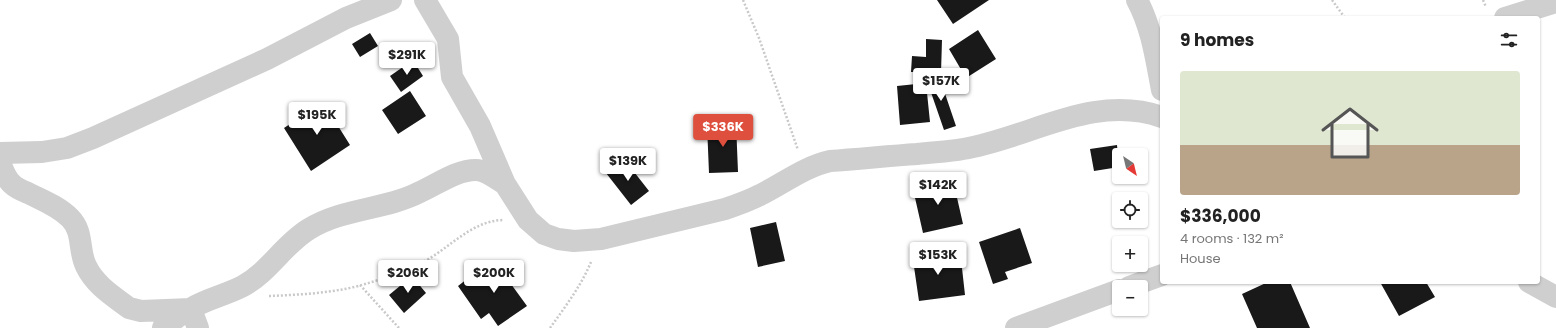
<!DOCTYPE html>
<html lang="en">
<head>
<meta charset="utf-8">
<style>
	:root { --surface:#fff; --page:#f6f6f6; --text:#222; --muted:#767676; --accent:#de4f3e }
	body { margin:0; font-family:Poppins,sans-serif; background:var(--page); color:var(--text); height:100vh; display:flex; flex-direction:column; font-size:15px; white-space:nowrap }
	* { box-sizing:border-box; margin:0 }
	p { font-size:13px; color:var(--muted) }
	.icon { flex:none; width:22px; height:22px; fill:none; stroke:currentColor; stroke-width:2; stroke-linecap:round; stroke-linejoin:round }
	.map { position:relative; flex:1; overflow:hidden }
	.drawer { position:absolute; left:1160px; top:16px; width:380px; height:268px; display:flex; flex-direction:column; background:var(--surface); border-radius:4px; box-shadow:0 1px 3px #0004 }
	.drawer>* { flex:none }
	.needle { width:26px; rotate:145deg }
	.buttons { position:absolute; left:1112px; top:148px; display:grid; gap:8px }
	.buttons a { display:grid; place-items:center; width:36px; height:36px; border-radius:4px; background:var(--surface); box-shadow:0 1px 3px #0004; font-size:20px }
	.price { position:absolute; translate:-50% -34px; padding:0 9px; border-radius:4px; background:#fff; color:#222; font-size:13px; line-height:26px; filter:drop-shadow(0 1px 2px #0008) }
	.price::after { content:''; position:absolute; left:50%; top:24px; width:12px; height:9px; margin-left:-6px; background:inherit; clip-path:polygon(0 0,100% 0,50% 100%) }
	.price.selected { background:var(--accent); color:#fff }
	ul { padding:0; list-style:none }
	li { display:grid; align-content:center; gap:8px; height:212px; padding:0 20px }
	li span { display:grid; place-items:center; height:124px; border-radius:4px; color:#555 }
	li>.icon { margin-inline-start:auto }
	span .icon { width:72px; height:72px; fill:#fffc; stroke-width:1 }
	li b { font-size:17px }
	h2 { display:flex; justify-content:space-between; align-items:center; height:48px; padding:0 20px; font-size:17px }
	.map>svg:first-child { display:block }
	.building { fill:#191919 }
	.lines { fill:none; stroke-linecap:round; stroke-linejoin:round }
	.path { stroke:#c9c9c9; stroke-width:2.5; stroke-dasharray:2 2; stroke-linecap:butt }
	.minor { stroke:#cfcfcf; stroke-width:22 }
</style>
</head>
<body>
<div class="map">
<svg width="1556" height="328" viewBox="0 0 1556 328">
	<rect width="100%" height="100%" fill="#fff"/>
	<!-- building -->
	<path class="building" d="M937 0H989L953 24Z
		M978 30 996 59 966 78 949 49Z
		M370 33 378 46 360 57 352 44Z
		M926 39 942 40 941 73 911 72 912 56 926 57Z
		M413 60 423 76 401 92 390 76Z
		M938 73 956 126 944 130 926 78Z
		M926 83 930 122 900 125 897 86Z
		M410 91 426 116 398 134 382 110Z
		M323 102 350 145 311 171 284 128Z
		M736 123 738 172 709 173 707 125Z
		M1117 145 1119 167 1094 171 1090 149Z
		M624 159 649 191 631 205 606 173Z
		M953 180 963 224 923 233 913 189Z
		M776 222 785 261 758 267 750 228Z
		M1020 228 1032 263 1005 272 1008 279 993 284 979 242Z
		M947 249 948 258 920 261 921 265 961 259 965 295 919 301 912 253Z
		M506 262 518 279 511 284 527 306 498 326 489 313 481 319 458 286 480 269 486 277Z
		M412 276 426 293 404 313 389 295Z
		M1268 282H1290L1310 328H1257L1242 294Z
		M1380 282H1426L1435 297 1399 316Z"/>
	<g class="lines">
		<!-- path -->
		<path class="path" d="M743 0 759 38 798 150
			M1332 0 1345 18
			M1483 0 1486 7
			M360 285 399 328
			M269 296C292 295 316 294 339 290 365 286 393 275 417 265 447 252 469 221 503 220
			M550 328C565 307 581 286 591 262"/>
		<!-- minor -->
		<path class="minor" d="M425 0 448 39 452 77 480 126 505 184 528 220 544 234 558 239 574 241 601 239 725 209C737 205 749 201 760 195 784 183 804 167 830 161 859 159 888 156 917 154 932 152 948 152 963 149 1030 138 1092 93 1162 117
			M1137 0C1152 28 1156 59 1162 90
			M1505 18 1556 2
			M0 153 42 152 67 148 93 138 267 59 346 18 391 0
			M0 163C3 170 6 179 12 184 16 188 23 191 28 193 42 200 58 206 70 218 84 232 78 250 86 266 95 285 113 296 129 308L141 311 191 309 198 328
			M1529 282 1556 297
			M1129 287 1162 275
			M163 328C172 322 180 314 190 309 206 299 226 295 243 286 269 272 284 244 309 229 343 208 385 210 420 192 438 184 456 170 476 170 485 170 497 179 505 184
			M1016 328 1119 290"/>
	</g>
</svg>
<div class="buttons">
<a><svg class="needle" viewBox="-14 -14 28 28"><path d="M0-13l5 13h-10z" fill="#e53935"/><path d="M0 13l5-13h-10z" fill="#767676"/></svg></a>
<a><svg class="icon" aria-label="locate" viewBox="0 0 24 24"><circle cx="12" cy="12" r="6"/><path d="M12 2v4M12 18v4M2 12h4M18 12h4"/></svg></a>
<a>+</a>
<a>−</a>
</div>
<b class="price" style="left:407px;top:76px">$291K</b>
<b class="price" style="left:941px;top:102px">$157K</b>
<b class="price" style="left:317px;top:136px">$195K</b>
<b class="price selected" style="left:723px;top:148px">$336K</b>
<b class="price" style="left:628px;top:182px">$139K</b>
<b class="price" style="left:938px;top:206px">$142K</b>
<b class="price" style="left:938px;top:276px">$153K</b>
<b class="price" style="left:408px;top:294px">$206K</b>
<b class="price" style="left:494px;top:294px">$200K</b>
<section class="drawer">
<h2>9 homes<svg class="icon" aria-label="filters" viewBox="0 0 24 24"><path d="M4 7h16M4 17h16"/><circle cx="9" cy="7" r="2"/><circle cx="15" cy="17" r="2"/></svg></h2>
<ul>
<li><span style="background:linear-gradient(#dfe7d0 60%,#b9a48a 0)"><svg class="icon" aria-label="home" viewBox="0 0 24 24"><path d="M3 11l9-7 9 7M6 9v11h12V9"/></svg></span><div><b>$336,000</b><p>4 rooms · 132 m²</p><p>House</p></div></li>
</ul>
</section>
</div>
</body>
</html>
